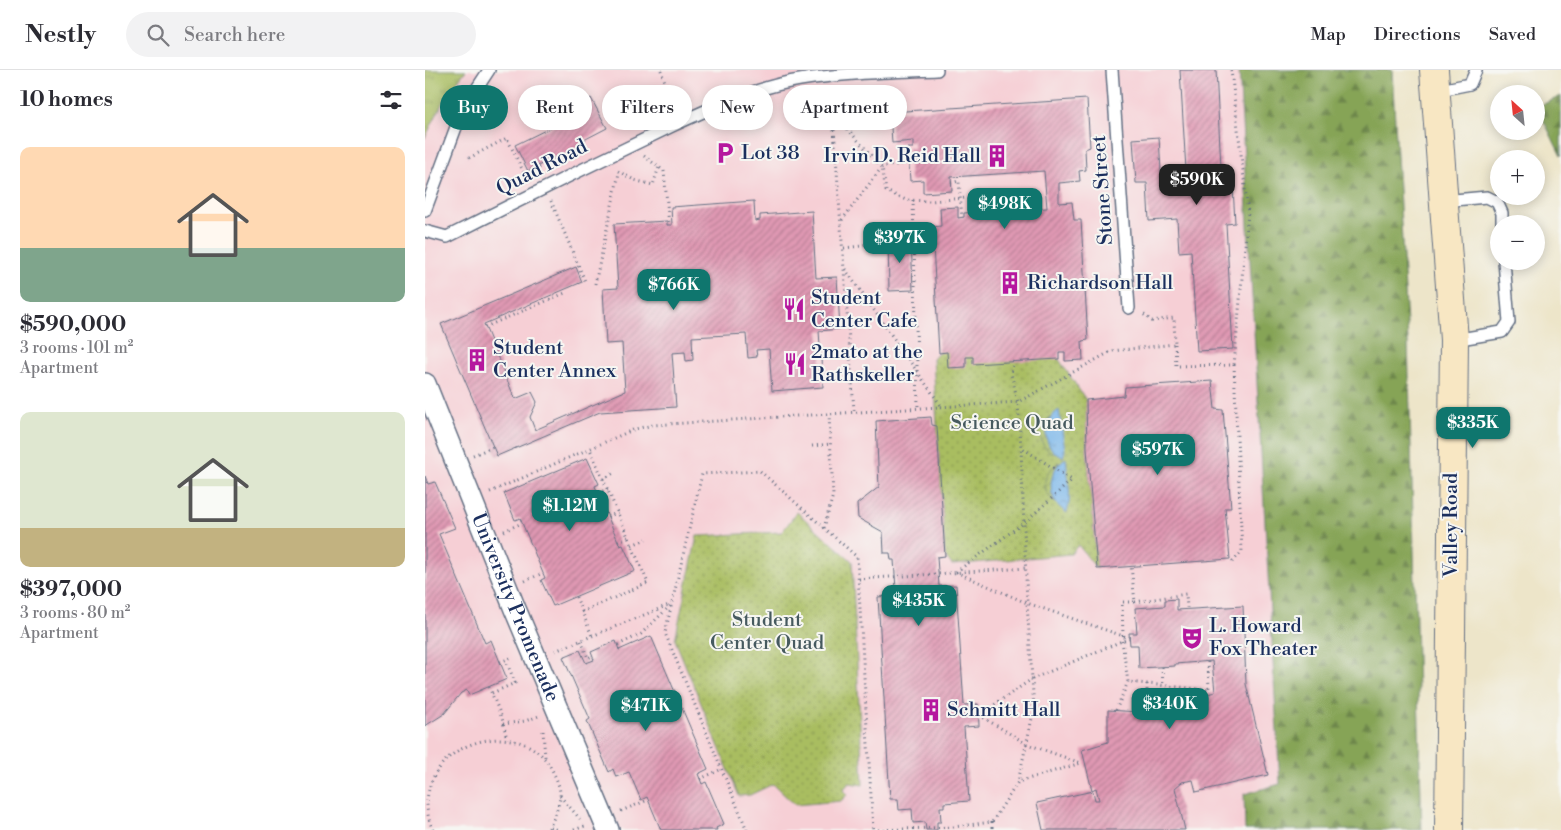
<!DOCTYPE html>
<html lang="en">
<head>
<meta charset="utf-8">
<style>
	:root { --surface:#fff; --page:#f2f2f3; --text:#2b2b33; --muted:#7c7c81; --line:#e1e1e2; --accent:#0f766e }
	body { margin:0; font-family:"Libre Bodoni",serif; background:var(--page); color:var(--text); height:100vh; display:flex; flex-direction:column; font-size:19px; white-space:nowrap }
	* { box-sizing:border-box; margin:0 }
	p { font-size:16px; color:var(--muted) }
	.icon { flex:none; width:28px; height:28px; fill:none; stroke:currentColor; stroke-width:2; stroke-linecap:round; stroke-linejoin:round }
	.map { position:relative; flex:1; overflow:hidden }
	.sheet { display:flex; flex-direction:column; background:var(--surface); width:425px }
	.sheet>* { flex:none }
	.guide { position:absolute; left:15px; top:15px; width:475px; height:45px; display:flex; gap:10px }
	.needle { width:32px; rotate:333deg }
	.controls { position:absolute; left:1065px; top:15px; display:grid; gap:10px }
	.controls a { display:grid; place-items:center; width:55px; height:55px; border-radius:50%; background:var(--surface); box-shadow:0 2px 12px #0003; font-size:25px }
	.price { position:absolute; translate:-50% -42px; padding:0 11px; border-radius:10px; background:var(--accent); color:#fff; font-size:16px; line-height:32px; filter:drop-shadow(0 1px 2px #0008) }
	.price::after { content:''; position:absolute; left:50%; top:30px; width:15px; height:11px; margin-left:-8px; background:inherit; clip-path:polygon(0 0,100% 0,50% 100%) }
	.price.current { background:#222; color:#fff }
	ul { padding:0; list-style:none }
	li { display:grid; align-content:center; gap:10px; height:265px; padding:0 20px }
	li span { display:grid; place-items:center; height:155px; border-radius:10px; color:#555 }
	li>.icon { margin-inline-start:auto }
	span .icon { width:90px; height:90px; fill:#fffc; stroke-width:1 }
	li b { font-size:21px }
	h2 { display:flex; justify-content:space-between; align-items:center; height:60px; padding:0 20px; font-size:21px }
	.tag { padding:0 18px; border-radius:22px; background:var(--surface); box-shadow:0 2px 12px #0003; font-size:18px; line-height:45px }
	.tag.current { background:var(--accent); color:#fff }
	header { display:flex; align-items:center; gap:30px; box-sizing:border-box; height:70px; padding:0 25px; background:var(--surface); border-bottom:1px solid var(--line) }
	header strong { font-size:24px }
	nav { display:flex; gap:28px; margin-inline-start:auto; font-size:18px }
	.search { width:350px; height:45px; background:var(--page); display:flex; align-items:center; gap:12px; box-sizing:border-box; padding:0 18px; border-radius:28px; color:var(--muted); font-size:19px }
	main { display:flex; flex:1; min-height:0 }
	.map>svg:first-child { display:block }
	.built { fill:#f6cfd5 }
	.grass { fill:url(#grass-tufts); stroke:#627660 }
	.forest { fill:url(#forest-firs); stroke:#506a5a }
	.park { fill:url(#park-dots); stroke:#627660 }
	.garden { fill:url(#garden-furrows); stroke:#627660 }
	.water { fill:url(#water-ripples); stroke:#4872a4 }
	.building { fill:url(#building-hatch) }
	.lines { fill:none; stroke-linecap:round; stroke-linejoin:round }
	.lane-casing { stroke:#646f83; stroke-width:14 }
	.street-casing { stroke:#646f83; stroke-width:24 }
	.secondary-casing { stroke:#646f83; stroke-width:30 }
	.path { stroke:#646f83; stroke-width:3; stroke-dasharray:1 4; stroke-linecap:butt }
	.lane { stroke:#fff; stroke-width:11 }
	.street { stroke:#fff; stroke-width:21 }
	.secondary { stroke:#f8e7c3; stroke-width:28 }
	.labels { text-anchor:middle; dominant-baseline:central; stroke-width:4; stroke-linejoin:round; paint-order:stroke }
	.poi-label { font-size:20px; fill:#1b2f5e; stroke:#f6f6f2; text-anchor:start }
	.street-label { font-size:20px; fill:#1b2f5e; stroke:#f6f6f2 }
	.park-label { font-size:20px; fill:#465a5f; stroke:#f6f6f2 }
</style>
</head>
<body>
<header>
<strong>Nestly</strong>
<div class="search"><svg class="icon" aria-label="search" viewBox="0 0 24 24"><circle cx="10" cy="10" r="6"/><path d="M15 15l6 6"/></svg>Search here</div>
<nav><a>Map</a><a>Directions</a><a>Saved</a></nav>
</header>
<main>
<section class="sheet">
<h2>10 homes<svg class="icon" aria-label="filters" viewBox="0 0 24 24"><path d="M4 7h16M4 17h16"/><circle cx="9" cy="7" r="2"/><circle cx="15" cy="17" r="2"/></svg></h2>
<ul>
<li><span style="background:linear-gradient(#ffd9b3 65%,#7fa58c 0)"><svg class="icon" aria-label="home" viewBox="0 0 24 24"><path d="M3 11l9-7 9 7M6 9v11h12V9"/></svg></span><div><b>$590,000</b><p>3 rooms · 101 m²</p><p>Apartment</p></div></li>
<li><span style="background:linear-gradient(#dfe7d0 75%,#c2b280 0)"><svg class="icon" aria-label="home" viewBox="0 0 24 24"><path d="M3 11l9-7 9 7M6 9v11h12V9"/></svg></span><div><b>$397,000</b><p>3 rooms · 80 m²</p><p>Apartment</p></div></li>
</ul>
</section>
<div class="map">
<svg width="1136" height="760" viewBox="0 0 1136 760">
	<defs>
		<pattern id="grass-tufts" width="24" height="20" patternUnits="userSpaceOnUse" patternTransform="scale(1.25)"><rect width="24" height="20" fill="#a9bd61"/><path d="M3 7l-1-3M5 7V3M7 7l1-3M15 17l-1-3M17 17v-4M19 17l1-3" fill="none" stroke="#899a53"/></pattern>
		<pattern id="forest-firs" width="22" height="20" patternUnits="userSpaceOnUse" patternTransform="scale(1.25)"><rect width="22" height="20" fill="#86a457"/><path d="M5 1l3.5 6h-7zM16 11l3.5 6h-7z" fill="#6d864b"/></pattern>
		<pattern id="park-dots" width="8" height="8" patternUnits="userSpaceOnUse" patternTransform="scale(1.25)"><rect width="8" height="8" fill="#a9bd61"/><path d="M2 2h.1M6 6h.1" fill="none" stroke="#899a53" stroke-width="1.8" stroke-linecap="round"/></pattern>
		<pattern id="garden-furrows" width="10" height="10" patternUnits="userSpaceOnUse" patternTransform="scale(1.25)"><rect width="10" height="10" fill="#a9bd61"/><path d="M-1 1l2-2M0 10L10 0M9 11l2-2" fill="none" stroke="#899a53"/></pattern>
		<pattern id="water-ripples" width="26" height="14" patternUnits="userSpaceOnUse" patternTransform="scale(1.25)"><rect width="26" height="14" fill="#76b4e9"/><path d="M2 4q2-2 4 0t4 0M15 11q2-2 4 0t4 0" fill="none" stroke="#6093c0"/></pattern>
		<pattern id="building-hatch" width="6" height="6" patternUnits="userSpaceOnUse" patternTransform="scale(1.25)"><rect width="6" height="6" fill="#e099b3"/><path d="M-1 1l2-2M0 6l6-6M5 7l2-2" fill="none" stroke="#b57d95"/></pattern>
	</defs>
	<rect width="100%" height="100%" fill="#f6f6f2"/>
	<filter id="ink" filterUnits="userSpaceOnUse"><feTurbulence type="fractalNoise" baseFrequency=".02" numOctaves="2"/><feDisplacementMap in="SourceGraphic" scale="10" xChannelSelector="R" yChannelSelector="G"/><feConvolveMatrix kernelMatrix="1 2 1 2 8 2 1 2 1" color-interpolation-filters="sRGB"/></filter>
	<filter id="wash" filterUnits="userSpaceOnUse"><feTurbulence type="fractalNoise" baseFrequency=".0096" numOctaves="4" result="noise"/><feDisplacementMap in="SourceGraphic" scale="20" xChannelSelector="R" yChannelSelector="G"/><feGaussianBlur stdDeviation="1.12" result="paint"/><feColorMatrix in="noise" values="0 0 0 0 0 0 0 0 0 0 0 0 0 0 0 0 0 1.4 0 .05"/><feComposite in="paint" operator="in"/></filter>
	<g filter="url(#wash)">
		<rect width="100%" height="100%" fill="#ede5c9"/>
		<!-- built -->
		<path class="built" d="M0 0H967L983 271 997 760H0Z"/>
		<!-- grass -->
		<path class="grass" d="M0 0H41L20 28 0 68Z"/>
		<!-- forest -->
		<path class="forest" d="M814 0H967L983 271 997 760H820L819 724 855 714Z
			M1136 26V86L1112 37Z"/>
		<!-- park -->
		<path class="park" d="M621 270 661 330 662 379 672 499 653 475 646 484 527 495 520 486 508 289 518 278Z
			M372 442 427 491 438 715 424 713 418 720 422 725 416 731 370 735 348 714 325 725 314 726 250 570 272 466 357 462Z"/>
		<!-- garden -->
		<path class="garden" d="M625 346C618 362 623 370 631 384 619 380 616 373 614 361Z
			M634 392C626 407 625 416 630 433 614 418 618 404 634 392Z"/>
		<!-- water -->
		<path class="water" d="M634 340 640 380 638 387C616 378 616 352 634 340Z
			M641 388C642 401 648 433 641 443 638 439 632 436 630 431 622 417 627 396 641 388Z"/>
		<g id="blocks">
			<!-- building -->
			<path class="building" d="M755 0H791L797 117 808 116 810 153 801 154 808 279 772 281 766 181 754 182 752 149 724 151 722 113H711L708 69 734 67 737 119 762 117Z
				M166 28 182 58 155 72 158 78 140 87 138 83 103 101 90 75 141 50 137 42Z
				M662 29 665 77 660 79 661 100 654 101 655 111 634 113V133L647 132 649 150H656L663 270 657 271 658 290 640 291V282H634V289L548 294V287H541V297L523 298 522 282 514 283 507 157 516 156 515 138 533 137V148L539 147V143L622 138 619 101 526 107 527 121 498 123V110L485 111 483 78H488V71L467 73 465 42Z
				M329 131 330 151 335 150V145L387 141 391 208 412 207 415 259 394 261 398 317 347 321 344 279 331 280 332 287 323 288 321 264 267 267 268 290 261 291 260 282 247 283 251 337 175 342 72 386 16 254 151 197 157 212 59 254 90 329 107 322 112 332 105 347 110 360 200 321 197 273 181 274 178 219 193 218 189 154 242 151V155H247L246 137Z
				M463 167H486L488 220 464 221Z
				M787 311 790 339 798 340 806 438H800L805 489 672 499 662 379 661 330 699 326 700 317Z
				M506 347 507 355 512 356 520 486 512 487 514 516 531 515 539 635 553 634 554 656 539 657 544 731 519 733V737H515L516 752H512V760H501L500 752 488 753 487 739 474 740 473 729H465L453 527 464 526 463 519H471L469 490H466L465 483H459L458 462 433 448 432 434 454 417 451 351Z
				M162 388 174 414 170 416 195 476 198 475 210 501 128 536 116 510 120 508 95 448 90 450 79 423Z
				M0 406 3 414 10 412 30 458 14 464 60 573 66 570 82 609 44 625 42 620 36 623 19 644 0 656Z
				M752 529V540L818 536 821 614 843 705 771 722 768 710 757 712 750 718 760 760H618L612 733 668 721 670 730H674L671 718 667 720 657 680 683 672V640L743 644 755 641 752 632 790 622 787 591 750 594V596L714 598 713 575H705L704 563H712L710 538 740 536V530Z
				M226 566 283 699 273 704 277 714 281 712 299 754 291 758 292 760H236L222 727 216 730 204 702 191 707 188 699 184 702 162 651 165 649 138 587 155 580 161 593 169 590 166 582 191 571 194 580Z"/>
		</g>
	</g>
	<g filter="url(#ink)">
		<use href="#blocks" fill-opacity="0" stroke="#646f83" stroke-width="1"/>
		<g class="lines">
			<defs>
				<path id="lane" d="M687 0 704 238
					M1010 21 1045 14 1051 0
					M1018 131 1062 127 1072 132 1077 143V154
					M0 141 37 41 64 0
					M0 161 22 167C97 129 172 92 247 56 288 37 331 17 375 10 420 3 467 2 512 0
					M1029 270 1077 262 1084 252 1079 191"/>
				<g id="street">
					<path id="s1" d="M0 314 90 539 183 760"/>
				</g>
				<path id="secondary" d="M1009 0 1029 270 1024 760"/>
			</defs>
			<!-- lane casing -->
			<use href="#lane" class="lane-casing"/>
			<!-- street casing -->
			<use href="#street" class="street-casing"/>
			<!-- secondary casing -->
			<use href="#secondary" class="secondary-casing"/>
			<!-- path -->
			<path class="path" d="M236 0 249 40
				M806 0 823 143 809 295
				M410 20 408 44 429 341
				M409 44 457 97 461 121 481 130 506 131 610 122
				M219 86 239 101 244 155
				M44 88 82 68 100 105 139 85
				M193 101 209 110 228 115 234 97
				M526 113 534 111 537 148
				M488 130 493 337
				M126 131 160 211
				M417 150 457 97 484 93
				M419 178 436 176 466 164 489 162
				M420 199 517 337
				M170 214 194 103
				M60 257 140 223
				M750 274 751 296 809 295 817 482 805 494
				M589 291 586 303 593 332 596 378 602 533 609 639 593 712
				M387 376 406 374
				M48 385 68 377
				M178 409 191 402
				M65 422 210 359 228 355 593 332 687 281 750 274 749 248 727 251 718 244
				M173 423 183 419
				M183 447 193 442
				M399 458 408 425 404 345
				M79 461 97 453
				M193 471 203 467
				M207 475 221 469
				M531 502 600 452 647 410 597 378
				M531 502 602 533 704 568
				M434 509 601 498
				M100 511 118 503
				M151 527 167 566
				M710 532 761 524 762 538
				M157 542 223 513 165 379
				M698 566 697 532H710L706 496
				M156 571 163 588 167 586
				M697 571 703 612 784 620 783 591
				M193 575 216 564 245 536
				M130 581 246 534
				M75 592 88 587
				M737 597 738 616
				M722 614V624L754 625V629H736L734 644
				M64 617 77 648 82 669
				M67 623 90 613 81 590
				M691 640 703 612
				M78 654 100 651 114 646
				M118 661 120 687
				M275 709 297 699
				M135 726 155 749
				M196 741 223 730
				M567 752V760
				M125 757 132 760
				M8 760C0 742 0 726 8 708 29 663 106 652 128 702 132 710 136 719 135 728 133 739 128 750 123 760
				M149 760 160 756
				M322 760 240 563 277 404 335 401 432 487 448 760
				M453 760 528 757 567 752 593 712 656 693 602 674 554 645 607 609 704 568"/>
			<!-- lane -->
			<use href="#lane" class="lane"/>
			<!-- street -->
			<use href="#street" class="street"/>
			<!-- secondary -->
			<use href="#secondary" class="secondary"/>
		</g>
	</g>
	<!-- icons -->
	<defs>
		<symbol id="parking-bare" viewBox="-9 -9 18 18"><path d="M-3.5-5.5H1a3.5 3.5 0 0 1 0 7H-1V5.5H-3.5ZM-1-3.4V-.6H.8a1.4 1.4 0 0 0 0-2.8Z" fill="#b5179e" stroke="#f6f6f2" stroke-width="2.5" paint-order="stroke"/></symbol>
		<symbol id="building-bare" viewBox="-9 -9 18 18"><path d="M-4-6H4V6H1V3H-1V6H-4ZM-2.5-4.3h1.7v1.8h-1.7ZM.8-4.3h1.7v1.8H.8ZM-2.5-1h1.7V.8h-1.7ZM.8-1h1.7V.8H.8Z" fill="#b5179e" stroke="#f6f6f2" stroke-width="2.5" paint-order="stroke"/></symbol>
		<symbol id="restaurant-bare" viewBox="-9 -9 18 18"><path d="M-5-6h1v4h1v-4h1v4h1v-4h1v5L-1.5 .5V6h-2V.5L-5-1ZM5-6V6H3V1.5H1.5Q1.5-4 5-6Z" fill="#b5179e" stroke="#f6f6f2" stroke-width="2.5" paint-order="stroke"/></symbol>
		<symbol id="theatre-bare" viewBox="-9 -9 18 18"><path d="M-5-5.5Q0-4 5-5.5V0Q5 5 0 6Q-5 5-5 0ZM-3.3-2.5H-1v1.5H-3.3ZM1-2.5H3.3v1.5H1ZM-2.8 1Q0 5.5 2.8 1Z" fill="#b5179e" stroke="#f6f6f2" stroke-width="2.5" paint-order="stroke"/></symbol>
	</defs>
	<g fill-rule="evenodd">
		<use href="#parking-bare" x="284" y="67" width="32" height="32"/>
		<use href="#building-bare" x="556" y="70" width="32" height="32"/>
		<use href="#building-bare" x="569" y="197" width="32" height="32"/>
		<use href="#restaurant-bare" x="353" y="223" width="32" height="32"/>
		<use href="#building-bare" x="36" y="274" width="32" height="32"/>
		<use href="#restaurant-bare" x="354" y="278" width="32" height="32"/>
		<use href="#theatre-bare" x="751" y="552" width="32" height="32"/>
		<use href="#building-bare" x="490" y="624" width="32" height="32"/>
	</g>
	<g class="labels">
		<!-- poi labels -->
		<g class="poi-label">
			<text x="316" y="83">Lot 38</text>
			<text x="556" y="86" text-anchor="end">Irvin D. Reid Hall</text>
			<text x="602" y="213">Richardson Hall</text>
			<text x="386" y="228">Student<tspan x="386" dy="23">Center Cafe</tspan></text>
			<text x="68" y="278">Student<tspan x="68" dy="23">Center Annex</tspan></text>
			<text x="386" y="282">2mato at the<tspan x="386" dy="23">Rathskeller</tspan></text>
			<text x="784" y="556">L. Howard<tspan x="784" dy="23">Fox Theater</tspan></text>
			<text x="522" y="640">Schmitt Hall</text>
		</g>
		<!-- street labels -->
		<g class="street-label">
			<text transform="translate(117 98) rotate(-27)">Quad Road</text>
			<text transform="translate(678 120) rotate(-94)">Stone Street</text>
			<text transform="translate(1026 455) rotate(-90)">Valley Road</text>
			<text stroke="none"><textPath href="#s1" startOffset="241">University Promenade</textPath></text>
		</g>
		<!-- park labels -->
		<g class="park-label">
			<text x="587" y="353">Science Quad</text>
			<text x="342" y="550">Student<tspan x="342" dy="23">Center Quad</tspan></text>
		</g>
	</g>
</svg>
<div class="controls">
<a><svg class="needle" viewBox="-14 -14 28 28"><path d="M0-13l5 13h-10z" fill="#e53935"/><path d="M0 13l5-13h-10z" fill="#7c7c81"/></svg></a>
<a>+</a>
<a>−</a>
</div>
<b class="price current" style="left:772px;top:136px">$590K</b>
<b class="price" style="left:580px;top:160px">$498K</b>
<b class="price" style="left:475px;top:194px">$397K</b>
<b class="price" style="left:249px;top:241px">$766K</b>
<b class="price" style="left:1048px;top:379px">$335K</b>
<b class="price" style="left:733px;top:406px">$597K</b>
<b class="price" style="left:145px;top:462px">$1.12M</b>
<b class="price" style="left:494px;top:557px">$435K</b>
<b class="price" style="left:745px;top:660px">$340K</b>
<b class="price" style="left:221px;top:662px">$471K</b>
<div class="guide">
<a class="tag current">Buy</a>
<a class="tag">Rent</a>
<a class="tag">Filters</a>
<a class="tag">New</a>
<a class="tag">Apartment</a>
</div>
</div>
</main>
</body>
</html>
